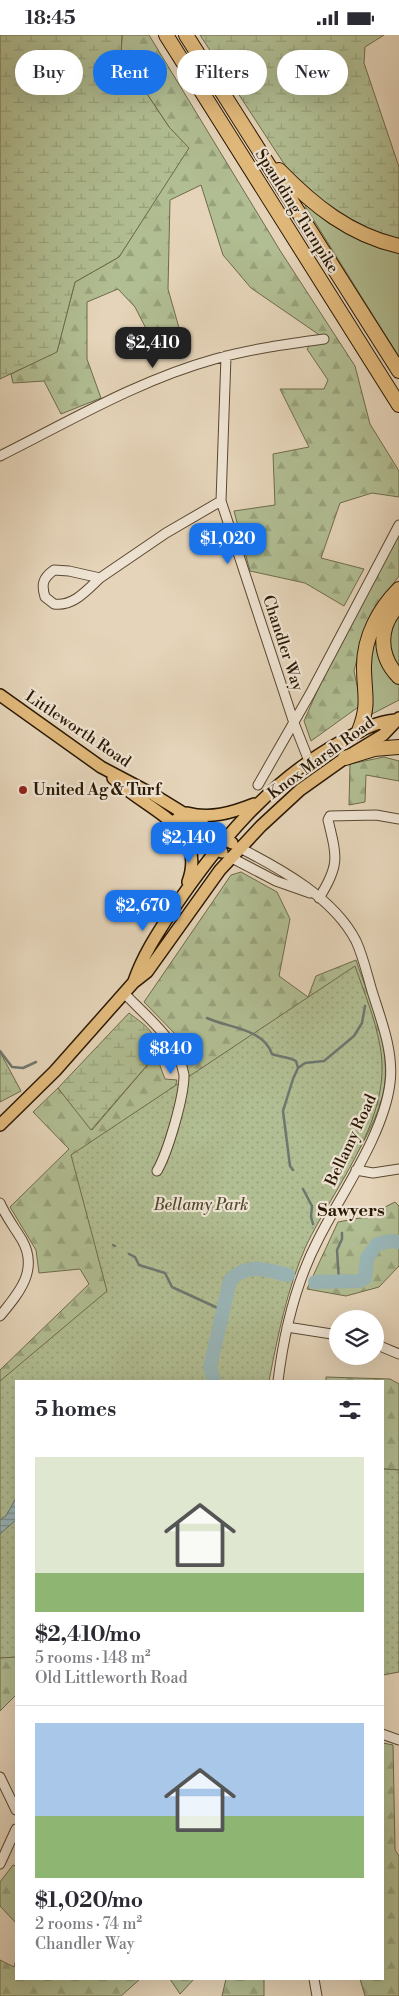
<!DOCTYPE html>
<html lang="en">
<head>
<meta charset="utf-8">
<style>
	:root { --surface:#fff; --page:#f7f7f7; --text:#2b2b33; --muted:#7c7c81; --line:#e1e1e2; --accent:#1a73e8 }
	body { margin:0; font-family:"Libre Bodoni",serif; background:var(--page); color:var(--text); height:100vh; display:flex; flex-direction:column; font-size:19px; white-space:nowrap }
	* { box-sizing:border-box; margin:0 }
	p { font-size:16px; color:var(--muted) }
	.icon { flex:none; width:28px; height:28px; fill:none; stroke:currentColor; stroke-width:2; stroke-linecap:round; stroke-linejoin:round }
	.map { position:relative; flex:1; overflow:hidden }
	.sheet { position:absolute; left:15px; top:1345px; width:369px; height:600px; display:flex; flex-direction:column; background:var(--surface); border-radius:0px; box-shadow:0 5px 20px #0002 }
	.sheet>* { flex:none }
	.banner { position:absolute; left:15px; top:15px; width:370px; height:45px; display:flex; gap:10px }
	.buttons { position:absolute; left:329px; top:1275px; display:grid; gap:10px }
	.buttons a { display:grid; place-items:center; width:55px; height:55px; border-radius:50%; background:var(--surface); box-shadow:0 5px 20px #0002; font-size:25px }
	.price { position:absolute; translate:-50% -42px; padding:0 11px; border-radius:10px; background:var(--accent); color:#fff; font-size:16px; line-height:32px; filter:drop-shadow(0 1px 2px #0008) }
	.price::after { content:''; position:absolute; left:50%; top:30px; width:15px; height:11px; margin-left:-8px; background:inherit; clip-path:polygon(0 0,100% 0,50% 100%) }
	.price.active { background:#222; color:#fff }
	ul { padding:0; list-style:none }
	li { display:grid; align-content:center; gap:10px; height:265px; padding:0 20px }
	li+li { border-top:1px solid var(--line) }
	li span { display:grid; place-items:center; height:155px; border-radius:0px; color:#555 }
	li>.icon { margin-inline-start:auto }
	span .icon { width:90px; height:90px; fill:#fffc; stroke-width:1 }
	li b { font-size:21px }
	h2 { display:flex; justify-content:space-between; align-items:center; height:60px; padding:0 20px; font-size:21px }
	.pill { padding:0 18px; border-radius:22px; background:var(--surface); box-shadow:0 5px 20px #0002; font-size:18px; line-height:45px }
	.pill.active { background:var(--accent); color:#fff }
	.status { display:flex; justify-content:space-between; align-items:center; height:35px; padding:0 25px; background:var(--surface); direction:ltr }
	.status svg { height:14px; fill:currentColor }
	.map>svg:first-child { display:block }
	.grass { fill:#b1bd92; stroke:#6e6b4b }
	.forest { fill:url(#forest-firs); stroke:#6e6b4b }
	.wetland { fill:url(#wetland-marsh); stroke:#6e6b4b }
	.park { fill:url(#park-dots); stroke:#6e6b4b }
	.water { fill:url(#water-rules); stroke:#6d7770 }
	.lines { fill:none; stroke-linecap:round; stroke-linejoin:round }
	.stream { stroke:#6d7770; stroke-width:2.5 }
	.river { stroke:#99b6b8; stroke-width:14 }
	.minor-casing { stroke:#5a4831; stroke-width:11 }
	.major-casing { stroke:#2b1904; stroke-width:14 }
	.highway-casing { stroke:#2b1904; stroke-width:16 }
	.minor { stroke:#eee3d2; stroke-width:9 }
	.major { stroke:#e2ba7c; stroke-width:11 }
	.highway { stroke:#e2ba7c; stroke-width:14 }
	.poi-dot { fill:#8f2418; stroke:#eee3d2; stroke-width:2 }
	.labels { text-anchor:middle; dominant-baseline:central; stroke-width:4.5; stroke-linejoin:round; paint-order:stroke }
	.street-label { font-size:16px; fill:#2b1904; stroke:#eee3d2 }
	.poi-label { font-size:16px; font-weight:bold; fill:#2b1904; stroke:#eee3d2; text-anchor:start }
	.park-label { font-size:16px; font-style:italic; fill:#534a2f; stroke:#eee3d2 }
	.neighbourhood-label { font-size:18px; font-weight:bold; fill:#2b1904; stroke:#eee3d2 }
</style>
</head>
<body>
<div class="status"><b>18:45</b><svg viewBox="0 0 49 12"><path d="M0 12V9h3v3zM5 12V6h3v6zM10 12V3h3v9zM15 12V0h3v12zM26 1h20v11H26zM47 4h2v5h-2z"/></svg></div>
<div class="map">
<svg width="399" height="1961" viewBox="0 0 399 1961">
	<defs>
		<pattern id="forest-firs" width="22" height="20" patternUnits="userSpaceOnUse" patternTransform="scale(1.25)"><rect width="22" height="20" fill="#b1bd92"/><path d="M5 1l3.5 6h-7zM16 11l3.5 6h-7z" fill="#98a27c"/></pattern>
		<pattern id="wetland-marsh" width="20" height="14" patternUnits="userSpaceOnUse" patternTransform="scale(1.25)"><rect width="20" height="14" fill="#b1bd92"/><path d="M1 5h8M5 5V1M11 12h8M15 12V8" fill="none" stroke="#98a27c"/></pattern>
		<pattern id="park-dots" width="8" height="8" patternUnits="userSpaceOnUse" patternTransform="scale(1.25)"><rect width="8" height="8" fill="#b1bd92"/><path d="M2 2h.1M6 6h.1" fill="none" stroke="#98a27c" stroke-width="1.8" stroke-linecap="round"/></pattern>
		<pattern id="water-rules" width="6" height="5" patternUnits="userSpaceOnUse" patternTransform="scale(1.25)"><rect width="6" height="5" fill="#99b6b8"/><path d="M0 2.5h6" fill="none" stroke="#7d9393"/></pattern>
	</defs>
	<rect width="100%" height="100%" fill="#e5d4b9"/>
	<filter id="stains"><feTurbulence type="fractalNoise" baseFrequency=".004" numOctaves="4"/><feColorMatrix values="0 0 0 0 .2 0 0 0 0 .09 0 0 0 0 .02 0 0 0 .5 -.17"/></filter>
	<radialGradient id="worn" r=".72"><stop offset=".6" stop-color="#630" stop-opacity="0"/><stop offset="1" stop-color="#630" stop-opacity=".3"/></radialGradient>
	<!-- grass -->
	<path class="grass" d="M308 169 399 215V322L305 171Z
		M399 575V637L388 616 393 584Z
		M381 590 399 647V665L372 679 368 615Z"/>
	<!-- forest -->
	<path class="forest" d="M122 0H149L281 217 355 331 370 389 399 436V462L372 458 340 468 321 523 364 534 344 571 305 548 250 536 234 476 275 470 273 419 309 412 280 354H324L328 345 307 314 318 299 251 253 223 220 201 150 170 165 168 254 185 314 160 321 135 272 118 254 87 267V324L101 363 61 379 44 346 13 348 11 339 57 316 75 247 119 222 188 113 169 92 121 20Z
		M399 499V541L381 565 362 604 354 636 361 670 311 706 304 686 329 629Z
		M384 722 399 726V746L366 740 365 767 349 770 350 729Z
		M241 837 277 857 290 884 279 941 308 962 316 941 356 925C370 967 393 1014 383 1059 375 1092 354 1122 338 1152L190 1044 179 1003 144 967 231 840Z
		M156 1020 165 1044 177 1045 156 1131 100 1274 16 1346V1660L0 1676V1335L89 1249 80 1234 39 1238 36 1215 10 1172 69 1114 33 1077 58 1053 92 1095Z
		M395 1167 399 1171V1231L379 1252 346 1261 307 1254 338 1187 365 1182Z
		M326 1342 390 1344 399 1349V1435L383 1434 382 1346H326Z
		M383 1708 393 1710 395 1815 399 1821V1961H365L360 1944H382Z
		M13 1830 16 1831V1888L0 1871V1847Z
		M0 1925 14 1932 16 1925V1944H140L121 1961H0Z
		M170 1944H194L180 1959Z
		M226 1944H264V1961H222Z"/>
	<!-- wetland -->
	<path class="wetland" d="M0 0H122L121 20 169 92 189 113 119 222 75 247 57 317 0 344Z
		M200 0H384L365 12 364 28 399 132V206L351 189 292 141Z
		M129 978C147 992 157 996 156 1020L91 1095 58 1053Z
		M0 1017 21 1056 0 1067Z"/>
	<!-- park -->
	<path class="park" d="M355 931C364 957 375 983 380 1011 394 1082 335 1150 306 1211 287 1254 278 1300 269 1346H16V1622L0 1623V1346L107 1256 71 1120Z
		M383 1434 399 1435V1637L383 1640Z"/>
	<!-- water -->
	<path class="water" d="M16 1463V1485L0 1499V1485L6 1481Z"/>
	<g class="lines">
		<!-- stream -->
		<path class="stream" d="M207 983C228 993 263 993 272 1019 280 1022 289 1022 296 1026L298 1033
			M0 1016 12 1032 23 1033 36 1027
			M293 1135 290 1131 283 1076 293 1044 298 1033 305 1028 324 1026 354 1001 362 988 365 971
			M303 1154 312 1171 311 1182 313 1189
			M113 1210 115 1211
			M129 1219 135 1222 139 1230 165 1238 172 1252 222 1275
			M339 1246 337 1215 342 1204V1198"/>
		<!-- river -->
		<path class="river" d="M315 1247 359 1246 365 1243 367 1223 377 1209 391 1206 399 1207
			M214 1346 210 1332 230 1245C249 1227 265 1235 288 1240"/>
		<defs>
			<path id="minor" d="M226 321 221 466 294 688 309 726
				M0 421C70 386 139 345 215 324 251 314 287 309 324 304
				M54 535 69 536 100 543C87 555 73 572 54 569L45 562C41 549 43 543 54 535Z
				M100 543 166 498 221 466
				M258 750 310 659 399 490
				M240 813C281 834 334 863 356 906 363 921 367 939 372 956 381 985 394 1017 390 1048 384 1099 341 1159 318 1205 295 1249 284 1297 278 1346
				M230 822 276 846 310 858
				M319 863C340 830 337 822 328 785L330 781 376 780 399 784
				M124 958C142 977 165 996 177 1018 180 1024 183 1035 184 1040 184 1062 168 1117 157 1136
				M356 1135 373 1138 399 1134
				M0 1168C6 1182 15 1193 22 1205 39 1235 19 1258 0 1281
				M287 1292 338 1300
				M375 1309 399 1319
				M382 1699 399 1705
				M0 1742 16 1775
				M0 1829 16 1794
				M314 1944 317 1961"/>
			<path id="major" d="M0 660 101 732 154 760 232 808
				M113 743C146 775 208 792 188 847
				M187 778C211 784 231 778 254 769
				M177 784 222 817
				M134 946C143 920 157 899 172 876 217 809 268 747 340 707 358 697 374 687 395 685
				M0 1090 55 1036 133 948 147 937 220 835 261 791 300 755 345 723 383 700 399 683"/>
			<path id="highway" d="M166 0 399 370
				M186 0 399 336
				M279 135C313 170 350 200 399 211
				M399 570C378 591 378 621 399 642
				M359 696C370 668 364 660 364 631 364 602 379 574 399 554
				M345 723 374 714 399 712"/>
		</defs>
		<!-- minor casing -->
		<use href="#minor" class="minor-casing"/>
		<!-- major casing -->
		<use href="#major" class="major-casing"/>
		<!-- highway casing -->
		<use href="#highway" class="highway-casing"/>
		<!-- minor -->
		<use href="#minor" class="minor"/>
		<!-- major -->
		<use href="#major" class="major"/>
		<!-- highway -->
		<use href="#highway" class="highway"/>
	</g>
	<!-- markers -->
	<circle class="poi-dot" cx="23" cy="755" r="5"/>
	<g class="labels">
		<!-- street labels -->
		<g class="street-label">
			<text transform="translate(297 176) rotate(58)">Spaulding Turnpike</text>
			<text transform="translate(283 608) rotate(72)">Chandler Way</text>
			<text transform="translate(78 694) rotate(34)">Littleworth Road</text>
			<text transform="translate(321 723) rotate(-36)">Knox Marsh Road</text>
			<text transform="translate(351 1105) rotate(-65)">Bellamy Road</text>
		</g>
		<!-- poi labels -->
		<g class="poi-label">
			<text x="33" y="755">United Ag &amp; Turf</text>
		</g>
		<!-- park labels -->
		<g class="park-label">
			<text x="201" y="1170">Bellamy Park</text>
		</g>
		<!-- neighbourhood labels -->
		<g class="neighbourhood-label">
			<text x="351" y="1175">Sawyers</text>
		</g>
	</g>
	<rect width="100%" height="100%" filter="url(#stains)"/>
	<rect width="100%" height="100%" fill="url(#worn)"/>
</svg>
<div class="buttons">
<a><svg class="icon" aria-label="layers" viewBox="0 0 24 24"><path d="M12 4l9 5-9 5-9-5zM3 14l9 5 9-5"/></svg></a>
</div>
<b class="price active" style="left:153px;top:334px">$2,410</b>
<b class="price" style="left:228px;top:530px">$1,020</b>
<b class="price" style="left:189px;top:829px">$2,140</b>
<b class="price" style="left:143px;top:897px">$2,670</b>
<b class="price" style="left:171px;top:1040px">$840</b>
<div class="banner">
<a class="pill">Buy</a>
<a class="pill active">Rent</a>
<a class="pill">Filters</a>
<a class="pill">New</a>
</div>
<section class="sheet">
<h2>5 homes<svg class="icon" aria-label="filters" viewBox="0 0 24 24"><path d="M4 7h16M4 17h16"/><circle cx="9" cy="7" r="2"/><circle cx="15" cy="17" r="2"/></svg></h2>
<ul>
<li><span style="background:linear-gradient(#dfe7d0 75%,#8fb573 0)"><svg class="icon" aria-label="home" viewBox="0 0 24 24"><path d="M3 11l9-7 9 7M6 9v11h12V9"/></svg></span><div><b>$2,410/mo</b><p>5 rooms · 148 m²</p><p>Old Littleworth Road</p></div></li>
<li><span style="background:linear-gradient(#a9c7e8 60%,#8fb573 0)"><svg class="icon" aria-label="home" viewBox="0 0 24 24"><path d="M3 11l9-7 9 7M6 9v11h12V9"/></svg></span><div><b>$1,020/mo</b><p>2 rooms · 74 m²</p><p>Chandler Way</p></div></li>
</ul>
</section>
</div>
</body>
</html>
